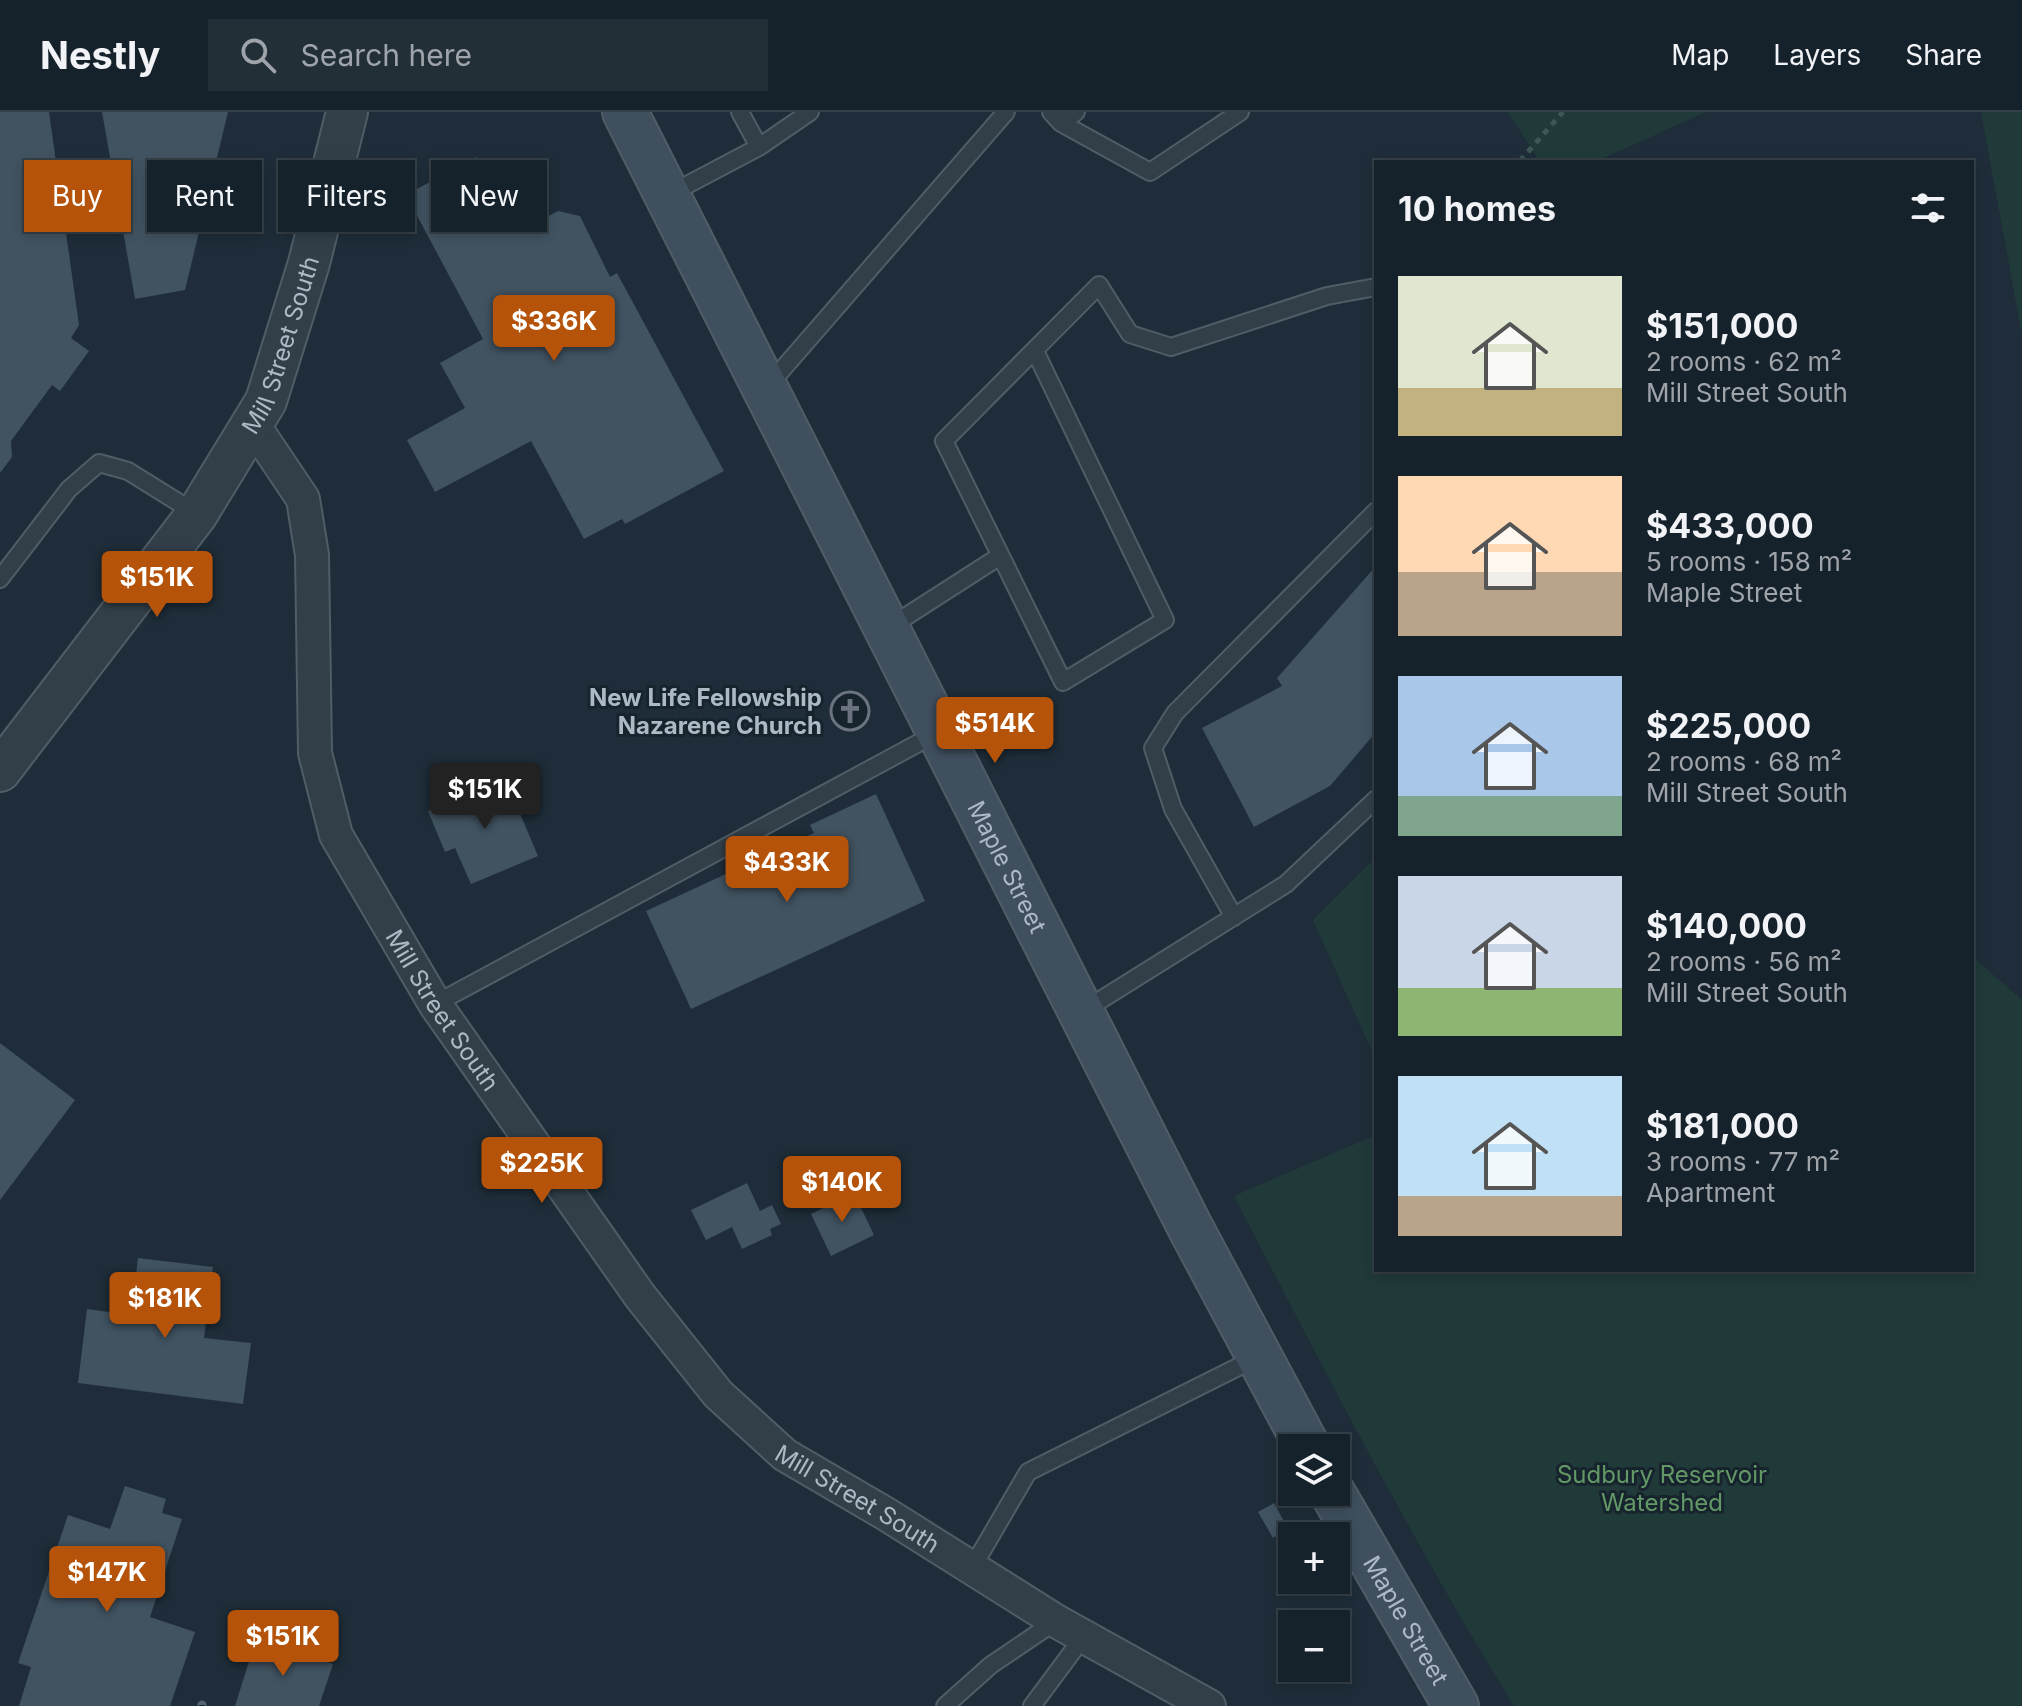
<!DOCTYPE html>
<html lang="en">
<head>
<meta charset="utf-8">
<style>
	:root { --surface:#16222b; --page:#232f37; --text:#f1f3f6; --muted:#9ea4a9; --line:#353f47; --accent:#b45309 }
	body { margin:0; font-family:Inter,sans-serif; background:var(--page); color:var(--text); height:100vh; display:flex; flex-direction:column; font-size:30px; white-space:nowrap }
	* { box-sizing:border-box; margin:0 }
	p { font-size:26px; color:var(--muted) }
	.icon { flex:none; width:44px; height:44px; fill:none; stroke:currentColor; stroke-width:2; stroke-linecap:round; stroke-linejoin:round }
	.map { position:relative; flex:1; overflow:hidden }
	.details { position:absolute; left:1374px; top:48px; width:600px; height:1112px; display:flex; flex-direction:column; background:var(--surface); border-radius:0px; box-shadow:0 4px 12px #0003,0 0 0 2px var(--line) }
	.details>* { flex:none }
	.guide { position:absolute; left:24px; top:48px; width:760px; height:72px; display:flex; gap:16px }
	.tools { position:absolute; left:1278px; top:1322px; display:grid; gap:16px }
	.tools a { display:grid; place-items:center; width:72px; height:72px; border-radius:0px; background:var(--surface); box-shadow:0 4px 12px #0003,0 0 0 2px var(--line); font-size:40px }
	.price { position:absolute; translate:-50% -68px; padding:0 18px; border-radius:8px; background:var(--accent); color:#fff; font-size:26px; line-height:52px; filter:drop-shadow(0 2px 4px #0008) }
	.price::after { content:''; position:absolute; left:50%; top:48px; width:24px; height:18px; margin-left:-12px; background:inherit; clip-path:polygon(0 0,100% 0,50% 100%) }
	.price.on { background:#222; color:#fff }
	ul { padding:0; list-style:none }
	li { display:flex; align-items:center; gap:24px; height:200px; padding:0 24px }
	li span { display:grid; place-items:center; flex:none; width:224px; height:160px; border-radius:0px; color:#555 }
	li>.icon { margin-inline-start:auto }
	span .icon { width:96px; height:96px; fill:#fffc; stroke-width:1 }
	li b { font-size:34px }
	h2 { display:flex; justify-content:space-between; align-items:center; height:96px; padding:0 24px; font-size:34px }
	.tag { padding:0 28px; border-radius:0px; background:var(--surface); box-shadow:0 4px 12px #0003,0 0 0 2px var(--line); font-size:28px; line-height:72px }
	.tag.on { background:var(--accent); color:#fff }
	header { display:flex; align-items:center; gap:48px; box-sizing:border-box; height:112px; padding:0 40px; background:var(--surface); border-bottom:2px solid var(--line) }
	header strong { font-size:38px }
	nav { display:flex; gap:44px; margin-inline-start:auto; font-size:28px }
	.search { width:560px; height:72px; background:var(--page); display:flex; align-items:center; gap:20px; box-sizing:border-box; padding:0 28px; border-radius:0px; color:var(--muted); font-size:30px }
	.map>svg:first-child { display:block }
	.green { fill:#203a39 }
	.building { fill:#415361 }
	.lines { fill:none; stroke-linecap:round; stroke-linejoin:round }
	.service-casing { stroke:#4f5d67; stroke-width:20 }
	.minor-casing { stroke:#4f5d67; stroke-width:36 }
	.tertiary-casing { stroke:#4f5d67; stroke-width:44 }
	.secondary-casing { stroke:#4f5d67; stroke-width:48 }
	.path { stroke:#3e5656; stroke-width:5; stroke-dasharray:6 6; stroke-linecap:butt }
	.service { stroke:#323f49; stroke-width:16 }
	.minor { stroke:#323f49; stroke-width:32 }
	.tertiary { stroke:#323f49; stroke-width:40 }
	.secondary { stroke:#3f4f5d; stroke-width:44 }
	.rail-casing { stroke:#536471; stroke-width:9 }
	.rail { stroke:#17242e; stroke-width:6; stroke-dasharray:18; stroke-linecap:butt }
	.labels { text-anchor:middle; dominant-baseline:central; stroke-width:6; stroke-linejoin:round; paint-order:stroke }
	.street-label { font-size:24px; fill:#acbac6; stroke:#17242e }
	.poi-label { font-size:24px; font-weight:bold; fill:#acbac6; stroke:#17242e; text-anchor:end }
	.park-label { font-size:24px; fill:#629866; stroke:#17242e }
</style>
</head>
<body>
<header>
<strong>Nestly</strong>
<div class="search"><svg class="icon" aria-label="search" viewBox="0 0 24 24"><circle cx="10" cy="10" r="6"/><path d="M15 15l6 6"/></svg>Search here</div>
<nav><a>Map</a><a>Layers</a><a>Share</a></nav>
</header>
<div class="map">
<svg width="2022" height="1594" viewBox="0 0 2022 1594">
	<rect width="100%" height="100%" fill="#1e2d39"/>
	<!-- green -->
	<path class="green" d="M1508 0H1706L1595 50H1540Z
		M1981 0H2022V223Z
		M1376 745V948L1313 808Z
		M1972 844 2022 888V1594H1514C1412 1429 1323 1256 1234 1084L1376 1023V1158H1972Z"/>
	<!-- building -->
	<path class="building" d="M0 0H49L79 213 71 226 89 239 60 279 52 273 11 329 12 345 0 361Z
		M102 0H228L185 178 135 187Z
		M476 45 517 121 558 99 580 104 610 165 617 161 724 359 625 412 622 407 584 427 531 329 435 380 407 328 465 296 440 251 483 227 406 83Z
		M1376 454V620L1330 674 1254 715 1202 616 1282 574 1277 566Z
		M505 666 538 744 471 772 455 736 445 740 428 699Z
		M876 682 925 789 691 897 646 799 814 721 810 713Z
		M0 931 75 988 0 1088Z
		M747 1071 760 1099 772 1093 781 1112 770 1117 772 1123 742 1137 732 1115 706 1128 691 1098Z
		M854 1081 874 1123 831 1144 811 1102Z
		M138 1146 213 1155 204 1226 251 1231 243 1292 78 1271 87 1197 131 1203Z
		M125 1374 166 1387 162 1401 182 1407 150 1505 195 1520 170 1594H19L31 1555 18 1551 68 1403 110 1417Z
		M1274 1391 1288 1417 1273 1426 1258 1400Z
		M256 1527 333 1552 319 1594H235Z"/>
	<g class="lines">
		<defs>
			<path id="service" d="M1051 0 1061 11 1076 0
				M1061 11 1150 60 1240 0
				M759 35 810 0
				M668 83 759 35 740 0
				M1035 239 1165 508 1063 570 944 329 1099 173 1130 222 1171 235 1327 184 1376 175
				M767 275 1006 0
				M0 467 69 377 99 351 128 359 197 402
				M888 516 1000 444
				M1234 805 1173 697 1153 636 1175 601 1376 399
				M435 892 937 621
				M1083 899 1286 772 1376 687
				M972 1456 1028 1360 1256 1246
				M945 1594 991 1553 1056 1509
				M1032 1594 1084 1524"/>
			<g id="minor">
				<path id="s1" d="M252 311 303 387 312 443 315 641 336 723 435 892 640 1184 718 1282 785 1343 886 1402 1056 1509 1209 1594"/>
			</g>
			<g id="tertiary">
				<path id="s2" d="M0 659 197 402 266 289 309 151 347 0"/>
			</g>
			<g id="secondary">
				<path id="s3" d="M625 0 1190 1115 1308 1336"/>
				<path id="s4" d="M1332 1380 1456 1594"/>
			</g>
		</defs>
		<!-- service casing -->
		<use href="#service" class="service-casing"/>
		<!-- minor casing -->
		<use href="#minor" class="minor-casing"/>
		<!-- tertiary casing -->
		<use href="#tertiary" class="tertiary-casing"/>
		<!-- secondary casing -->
		<use href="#secondary" class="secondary-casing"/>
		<!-- path -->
		<path class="path" d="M1520 49 1563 0"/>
		<!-- service -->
		<use href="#service" class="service"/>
		<!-- minor -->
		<use href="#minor" class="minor"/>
		<!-- tertiary -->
		<use href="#tertiary" class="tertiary"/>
		<!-- secondary -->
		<use href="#secondary" class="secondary"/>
		<defs>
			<path id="rail" d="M202 1594V1593"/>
		</defs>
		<!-- rail casing -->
		<use href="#rail" class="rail-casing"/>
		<!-- rail -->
		<use href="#rail" class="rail"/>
	</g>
	<!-- icons -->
	<defs>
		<symbol id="church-ring" viewBox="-11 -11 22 22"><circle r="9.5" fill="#17242e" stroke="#6b7280" stroke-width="1.5"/><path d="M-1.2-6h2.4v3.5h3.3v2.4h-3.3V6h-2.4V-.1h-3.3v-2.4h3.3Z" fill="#6b7280"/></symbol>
	</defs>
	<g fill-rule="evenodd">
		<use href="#church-ring" x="828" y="577" width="44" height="44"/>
	</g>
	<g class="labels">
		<!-- street labels -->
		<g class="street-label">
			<text stroke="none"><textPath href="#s2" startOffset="514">Mill Street South</textPath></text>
			<text stroke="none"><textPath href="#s3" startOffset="846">Maple Street</textPath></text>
			<text stroke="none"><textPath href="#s1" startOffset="636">Mill Street South</textPath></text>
			<text stroke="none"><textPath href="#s1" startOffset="1284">Mill Street South</textPath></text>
			<text stroke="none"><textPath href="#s4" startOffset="148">Maple Street</textPath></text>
		</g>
		<!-- poi labels -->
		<g class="poi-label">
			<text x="822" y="585">New Life Fellowship<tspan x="822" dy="28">Nazarene Church</tspan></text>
		</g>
		<!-- park labels -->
		<g class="park-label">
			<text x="1662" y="1362">Sudbury Reservoir<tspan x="1662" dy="28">Watershed</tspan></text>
		</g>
	</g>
</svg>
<div class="tools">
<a><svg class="icon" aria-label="layers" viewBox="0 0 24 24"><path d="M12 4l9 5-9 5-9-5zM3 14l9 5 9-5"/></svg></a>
<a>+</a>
<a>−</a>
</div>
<b class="price" style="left:554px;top:251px">$336K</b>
<b class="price" style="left:157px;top:507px">$151K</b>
<b class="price" style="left:995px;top:653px">$514K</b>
<b class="price on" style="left:485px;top:719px">$151K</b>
<b class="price" style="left:787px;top:792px">$433K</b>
<b class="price" style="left:542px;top:1093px">$225K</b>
<b class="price" style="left:842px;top:1112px">$140K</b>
<b class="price" style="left:165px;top:1228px">$181K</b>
<b class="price" style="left:107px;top:1502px">$147K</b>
<b class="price" style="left:283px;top:1566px">$151K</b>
<div class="guide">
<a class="tag on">Buy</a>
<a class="tag">Rent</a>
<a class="tag">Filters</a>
<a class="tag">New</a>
</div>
<section class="details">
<h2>10 homes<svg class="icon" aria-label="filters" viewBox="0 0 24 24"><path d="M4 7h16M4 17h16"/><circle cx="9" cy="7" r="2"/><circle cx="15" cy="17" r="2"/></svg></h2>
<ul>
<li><span style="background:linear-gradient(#dfe7d0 70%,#c2b280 0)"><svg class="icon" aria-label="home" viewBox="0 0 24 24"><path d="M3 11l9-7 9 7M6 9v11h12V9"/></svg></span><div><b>$151,000</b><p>2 rooms · 62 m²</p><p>Mill Street South</p></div></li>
<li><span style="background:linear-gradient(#ffd9b3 60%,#b9a48a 0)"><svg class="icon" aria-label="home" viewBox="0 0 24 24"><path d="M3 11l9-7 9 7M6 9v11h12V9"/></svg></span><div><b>$433,000</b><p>5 rooms · 158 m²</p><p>Maple Street</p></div></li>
<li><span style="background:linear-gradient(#a9c7e8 75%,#7fa58c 0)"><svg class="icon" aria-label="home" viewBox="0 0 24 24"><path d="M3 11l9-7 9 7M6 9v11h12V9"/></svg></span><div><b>$225,000</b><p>2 rooms · 68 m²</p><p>Mill Street South</p></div></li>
<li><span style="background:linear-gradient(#c9d6e8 70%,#8fb573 0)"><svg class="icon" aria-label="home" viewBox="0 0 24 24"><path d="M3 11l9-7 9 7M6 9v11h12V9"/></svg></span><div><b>$140,000</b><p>2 rooms · 56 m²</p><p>Mill Street South</p></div></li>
<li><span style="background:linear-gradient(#bfe0f5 75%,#b9a48a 0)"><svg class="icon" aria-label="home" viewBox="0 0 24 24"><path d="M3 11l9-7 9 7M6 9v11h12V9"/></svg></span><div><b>$181,000</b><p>3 rooms · 77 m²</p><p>Apartment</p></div></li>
</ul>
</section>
</div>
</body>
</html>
